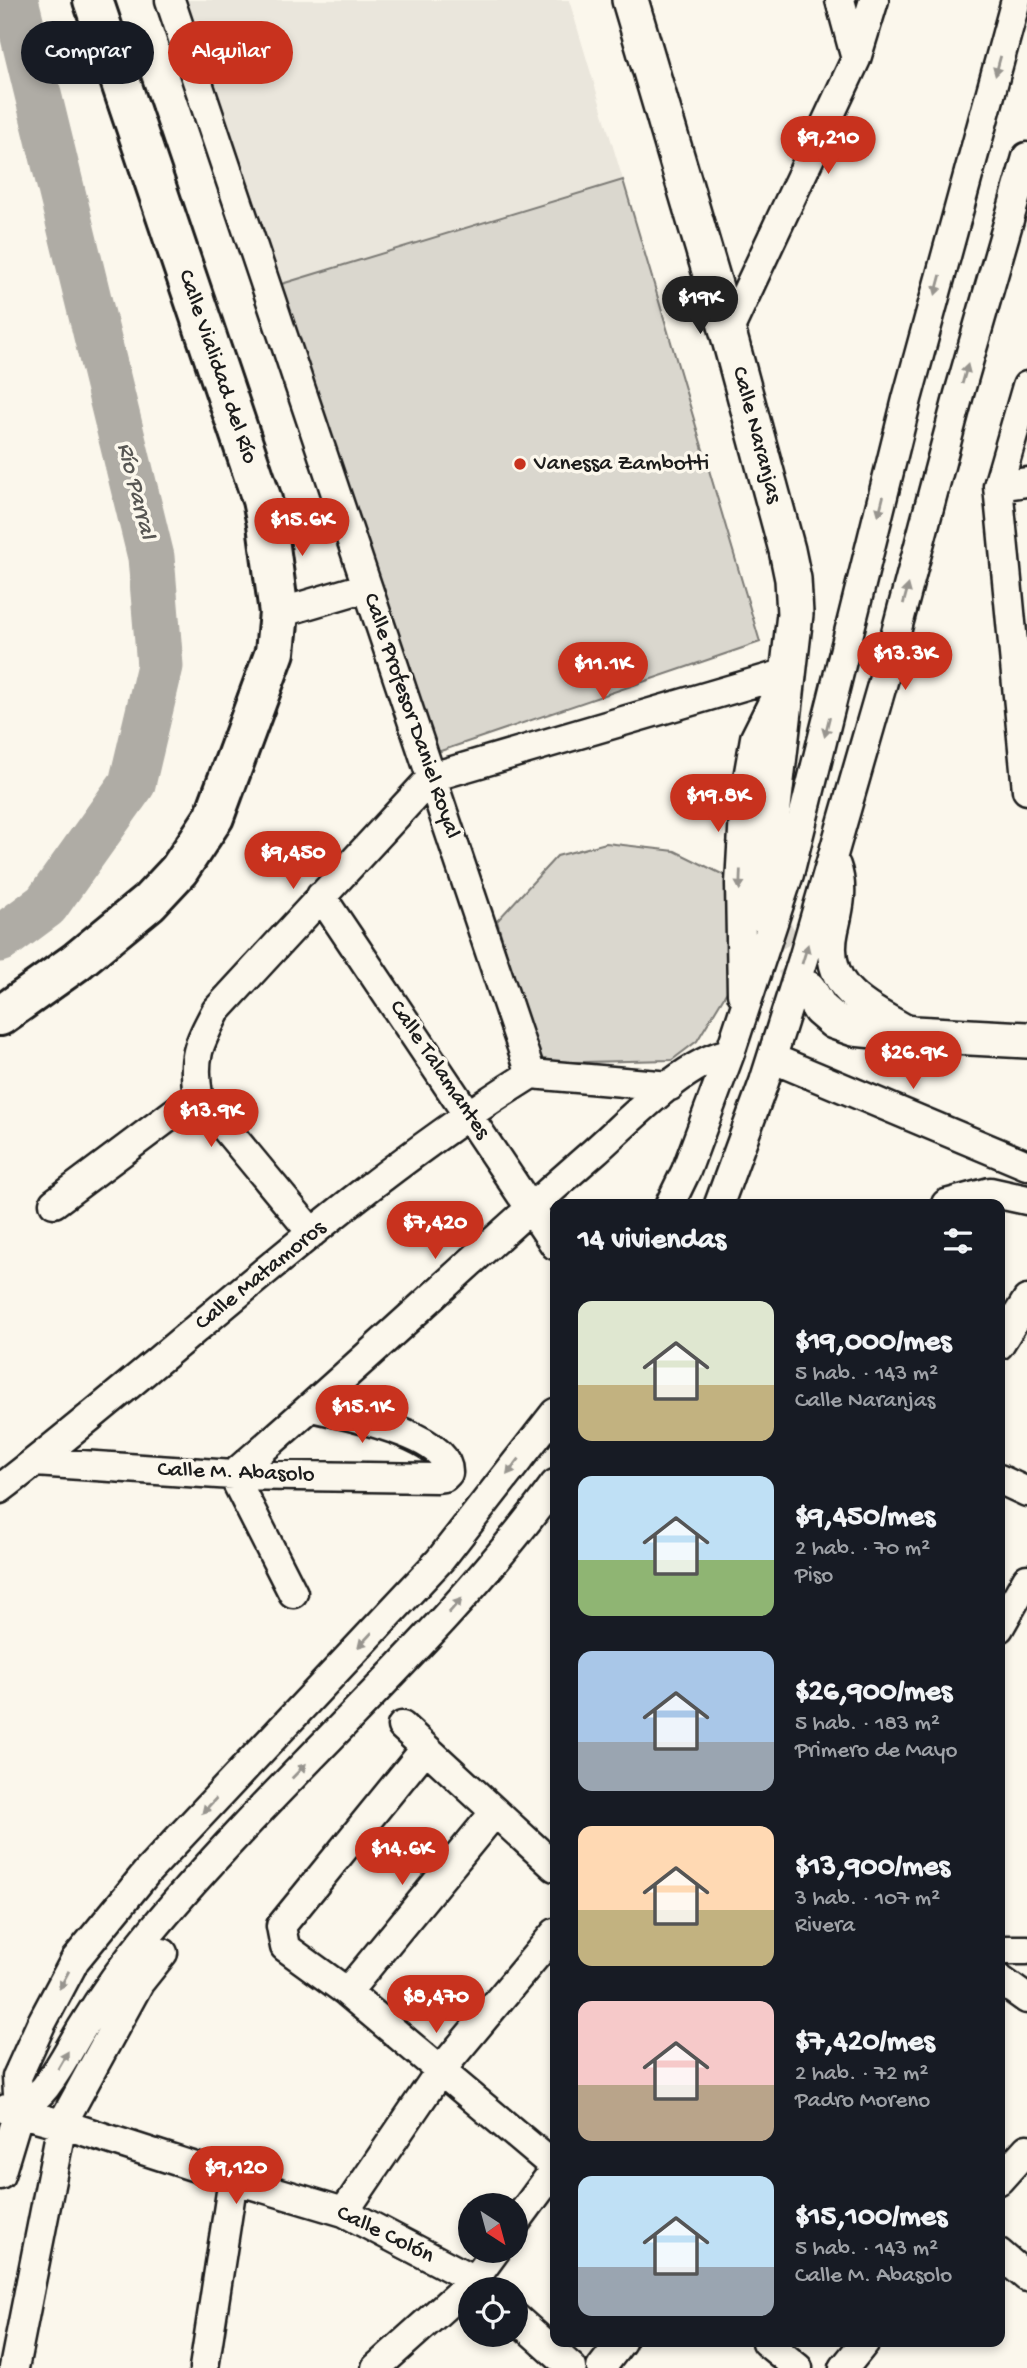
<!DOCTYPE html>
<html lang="es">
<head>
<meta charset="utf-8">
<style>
	:root { --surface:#171b24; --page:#242831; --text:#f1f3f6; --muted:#9ea1a6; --accent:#c8321e }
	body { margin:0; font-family:"Gochi Hand",sans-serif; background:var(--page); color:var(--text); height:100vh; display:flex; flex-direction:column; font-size:26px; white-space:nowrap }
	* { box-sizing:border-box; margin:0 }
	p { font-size:23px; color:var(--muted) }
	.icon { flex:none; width:38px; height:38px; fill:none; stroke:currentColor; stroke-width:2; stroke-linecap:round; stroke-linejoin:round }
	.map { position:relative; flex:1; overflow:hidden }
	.drawer { position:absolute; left:550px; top:1199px; width:455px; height:1148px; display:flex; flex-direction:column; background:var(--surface); border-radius:14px; box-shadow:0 4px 10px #0003 }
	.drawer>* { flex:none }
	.guide { position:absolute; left:21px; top:21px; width:424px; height:63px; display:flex; gap:14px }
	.needle { width:46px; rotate:144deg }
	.controls { position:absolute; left:458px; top:2193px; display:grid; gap:14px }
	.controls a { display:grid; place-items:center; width:70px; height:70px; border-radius:50%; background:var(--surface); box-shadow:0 4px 10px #0003; font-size:35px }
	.price { position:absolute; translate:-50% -60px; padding:0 16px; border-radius:24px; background:var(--accent); color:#fff; font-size:23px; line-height:46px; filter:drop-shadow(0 2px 4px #0008) }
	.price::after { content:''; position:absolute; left:50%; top:42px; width:21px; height:16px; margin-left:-10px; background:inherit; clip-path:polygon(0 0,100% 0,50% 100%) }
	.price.selected { background:#222; color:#fff }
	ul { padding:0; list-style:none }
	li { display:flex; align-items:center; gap:21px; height:175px; padding:0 28px }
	li span { display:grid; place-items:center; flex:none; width:196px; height:140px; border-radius:14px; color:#555 }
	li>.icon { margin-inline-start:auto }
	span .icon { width:84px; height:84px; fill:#fffc; stroke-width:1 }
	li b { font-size:30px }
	h2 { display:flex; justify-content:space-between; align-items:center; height:84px; padding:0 28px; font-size:30px }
	.tag { padding:0 24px; border-radius:32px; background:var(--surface); box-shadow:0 4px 10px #0003; font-size:24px; line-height:63px }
	.tag.selected { background:var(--accent); color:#fff }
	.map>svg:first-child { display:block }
	.built { fill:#eae6dc }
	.pitch { fill:#dad7ce; stroke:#7b7a75; stroke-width:2 }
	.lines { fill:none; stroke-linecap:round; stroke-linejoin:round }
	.river { stroke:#afaca5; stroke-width:47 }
	.tertiary-tunnel { stroke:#dad6cd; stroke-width:35; stroke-dasharray:35 18; stroke-linecap:butt }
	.minor-casing { stroke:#1c1c1c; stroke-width:33 }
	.tertiary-casing { stroke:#1c1c1c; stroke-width:40 }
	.secondary-casing { stroke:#1c1c1c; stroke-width:44 }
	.minor { stroke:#fbf7ec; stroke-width:28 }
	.tertiary { stroke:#fbf7ec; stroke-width:35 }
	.secondary { stroke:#fbf7ec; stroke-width:38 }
	.oneway { fill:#97948e }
	.poi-dot { fill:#c8321e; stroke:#fbf7ec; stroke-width:2.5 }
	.labels { text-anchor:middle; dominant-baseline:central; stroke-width:7; stroke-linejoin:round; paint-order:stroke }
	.street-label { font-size:23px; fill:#1c1c1c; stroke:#fbf7ec }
	.poi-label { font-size:23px; fill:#1c1c1c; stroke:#fbf7ec; text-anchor:start }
	.water-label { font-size:24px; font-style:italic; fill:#575653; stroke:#fbf7ec }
</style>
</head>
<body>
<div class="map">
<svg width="1027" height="2368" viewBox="0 0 1027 2368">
	<rect width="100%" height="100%" fill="#fbf7ec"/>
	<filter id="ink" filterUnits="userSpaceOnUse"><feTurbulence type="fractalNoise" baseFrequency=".0143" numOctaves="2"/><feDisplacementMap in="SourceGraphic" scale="14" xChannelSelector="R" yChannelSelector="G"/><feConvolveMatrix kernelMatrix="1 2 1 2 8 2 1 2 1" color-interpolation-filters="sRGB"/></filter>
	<g filter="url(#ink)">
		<!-- built -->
		<path class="built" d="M185 0H569L623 180 275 286Z"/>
		<!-- pitch -->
		<path class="pitch" d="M623 180 760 642 429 755 275 286Z
			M606 843 675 851 736 881 746 960 697 1041 672 1060 538 1063 497 921 557 856Z"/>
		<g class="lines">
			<!-- river -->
			<path class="river" d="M0 939 46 905 132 784 160 666 151 557 15 0"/>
			<!-- tertiary-tunnel -->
			<path class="tertiary-tunnel" d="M767 917 808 989"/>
			<defs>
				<path id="minor" d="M170 0 531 1074
					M840 0 856 59
					M728 332 856 59 874 0
					M1027 386 998 486 1027 790
					M998 486 1027 482
					M279 613 367 587
					M836 866C844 888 839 908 834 930 821 990 869 1007 912 1033
					M321 896 555 1245
					M742 994 740 884 745 795 755 738 783 682
					M781 1062 1027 1165
					M531 1074 670 1086
					M54 1203 198 1095
					M670 1204 686 1171 730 1053 789 874 907 399 1016 0
					M719 1204 764 1082 803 959 884 678 959 394 1027 157
					M946 1204 990 1192 1027 1200
					M312 1233 198 1095C192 1057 198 1045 216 1011L432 777 787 673
					M999 1345 1027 1300
					M35 1462 233 1475 437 1478 444 1477 448 1473C450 1434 340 1414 312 1407
					M999 1479 1027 1492
					M0 1489C178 1352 340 1193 531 1074
					M293 1593 233 1475C355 1370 472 1258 594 1152 629 1121 684 1062 730 1053
					M999 1628 1027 1579
					M402 1726 555 1867
					M425 1749 281 1926 285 1947 347 1992 555 2167
					M999 1950H1027
					M999 1979 1027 1999
					M347 1992 495 1812
					M6 2109 62 2124 233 2179 344 2212 474 2280 484 2289
					M19 2112C29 2103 42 2094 49 2082 62 2065 71 2046 82 2028 103 1993 127 1960 153 1929 281 1775 437 1646 555 1484
					M0 2175 19 2112 17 2077 41 2024 75 1960 147 1872 440 1560 555 1413
					M999 2180 1027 2149
					M344 2212 440 2071 555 1933
					M516 2222 555 2169
					M999 2253 1027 2277
					M516 2318 572 2368
					M766 2342 798 2368
					M14 2368 62 2124 139 1983 163 1953
					M204 2368 233 2179
					M376 2368 474 2280 496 2250
					M601 2368 621 2342
					M844 2368 865 2342"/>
				<path id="tertiary" d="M630 0 728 332 787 550 793 579 795 614 764 886V906L767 917
					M808 989 820 1009 834 1021 854 1028 914 1034 1027 1040"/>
				<path id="secondary" d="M0 1016 76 962 149 902 179 870 214 817 275 652 279 613 267 524 262 500 93 0"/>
			</defs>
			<!-- minor casing -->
			<use href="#minor" class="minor-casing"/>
			<!-- tertiary casing -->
			<use href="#tertiary" class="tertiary-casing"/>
			<!-- secondary casing -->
			<use href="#secondary" class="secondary-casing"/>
			<!-- minor -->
			<use href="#minor" class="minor"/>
			<!-- tertiary -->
			<use href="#tertiary" class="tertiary"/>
			<!-- secondary -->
			<use href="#secondary" class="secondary"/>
		</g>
		<!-- one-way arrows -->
		<defs><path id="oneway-solid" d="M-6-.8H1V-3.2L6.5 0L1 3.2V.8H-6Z" transform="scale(1.75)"/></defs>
		<g class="oneway">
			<use href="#oneway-solid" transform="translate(998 66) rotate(105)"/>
			<use href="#oneway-solid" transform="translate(938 285) rotate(105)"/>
			<use href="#oneway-solid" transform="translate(965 374) rotate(-74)"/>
			<use href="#oneway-solid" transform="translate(881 506) rotate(104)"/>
			<use href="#oneway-solid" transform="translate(906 594) rotate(-75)"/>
			<use href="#oneway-solid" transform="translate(827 727) rotate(104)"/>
			<use href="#oneway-solid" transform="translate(740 880) rotate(92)"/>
			<use href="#oneway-solid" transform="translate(805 954) rotate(-73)"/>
			<use href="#oneway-solid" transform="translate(513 1467) rotate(128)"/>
			<use href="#oneway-solid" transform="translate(455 1606) rotate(-49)"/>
			<use href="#oneway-solid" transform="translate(365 1640) rotate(133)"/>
			<use href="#oneway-solid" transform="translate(299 1771) rotate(-46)"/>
			<use href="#oneway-solid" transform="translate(209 1806) rotate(133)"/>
			<use href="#oneway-solid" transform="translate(64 1980) rotate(118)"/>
			<use href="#oneway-solid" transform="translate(63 2060) rotate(-60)"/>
		</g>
	</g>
	<!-- markers -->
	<circle class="poi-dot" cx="520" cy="464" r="7"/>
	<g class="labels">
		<!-- street labels -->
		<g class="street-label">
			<text transform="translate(217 367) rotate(71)">Calle Vialidad del Río</text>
			<text transform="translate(756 435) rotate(75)">Calle Naranjas</text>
			<text transform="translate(411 716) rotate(71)">Calle Profesor Daniel Royal</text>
			<text transform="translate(439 1070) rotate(56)">Calle Talamantes</text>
			<text transform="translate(261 1276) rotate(-39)">Calle Matamoros</text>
			<text transform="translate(236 1473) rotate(2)">Calle M. Abasolo</text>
			<text transform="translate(385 2235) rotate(26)">Calle Colón</text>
		</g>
		<!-- poi labels -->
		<g class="poi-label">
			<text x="534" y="464">Vanessa Zambotti</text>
		</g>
		<!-- water labels -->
		<g class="water-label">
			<text transform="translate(135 491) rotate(76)">Río Parral</text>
		</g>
	</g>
</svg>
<div class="controls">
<a><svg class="needle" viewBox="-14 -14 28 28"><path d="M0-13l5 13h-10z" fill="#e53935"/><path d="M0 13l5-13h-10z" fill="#9ea1a6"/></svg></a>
<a><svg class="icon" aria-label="locate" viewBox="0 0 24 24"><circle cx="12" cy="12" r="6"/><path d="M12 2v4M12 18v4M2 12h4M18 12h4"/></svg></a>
</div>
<b class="price" style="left:828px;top:176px">$9,210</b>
<b class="price selected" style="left:700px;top:336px">$19K</b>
<b class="price" style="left:302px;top:558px">$15.6K</b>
<b class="price" style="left:905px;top:692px">$13.3K</b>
<b class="price" style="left:603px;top:702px">$11.1K</b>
<b class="price" style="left:718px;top:834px">$19.8K</b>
<b class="price" style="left:293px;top:891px">$9,450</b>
<b class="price" style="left:913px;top:1091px">$26.9K</b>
<b class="price" style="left:211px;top:1149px">$13.9K</b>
<b class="price" style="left:435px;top:1261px">$7,420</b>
<b class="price" style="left:362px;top:1445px">$15.1K</b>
<b class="price" style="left:402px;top:1887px">$14.6K</b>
<b class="price" style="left:436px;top:2035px">$8,470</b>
<b class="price" style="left:236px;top:2206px">$9,120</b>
<div class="guide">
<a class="tag">Comprar</a>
<a class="tag selected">Alquilar</a>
</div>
<section class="drawer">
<h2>14 viviendas<svg class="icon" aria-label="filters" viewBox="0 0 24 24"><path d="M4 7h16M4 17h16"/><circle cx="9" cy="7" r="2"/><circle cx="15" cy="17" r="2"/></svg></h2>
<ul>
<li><span style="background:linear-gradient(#dfe7d0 60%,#c2b280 0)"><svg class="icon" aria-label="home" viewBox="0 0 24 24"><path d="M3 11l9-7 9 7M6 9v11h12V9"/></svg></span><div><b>$19,000/mes</b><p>5 hab. · 143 m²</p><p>Calle Naranjas</p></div></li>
<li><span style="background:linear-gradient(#bfe0f5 60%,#8fb573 0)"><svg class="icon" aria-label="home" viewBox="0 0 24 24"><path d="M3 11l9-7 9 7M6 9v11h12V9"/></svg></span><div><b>$9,450/mes</b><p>2 hab. · 70 m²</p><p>Piso</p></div></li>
<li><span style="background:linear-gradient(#a9c7e8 65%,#9aa5b1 0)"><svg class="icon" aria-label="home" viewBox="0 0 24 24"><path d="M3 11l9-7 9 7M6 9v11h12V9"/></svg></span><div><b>$26,900/mes</b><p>5 hab. · 183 m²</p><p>Primero de Mayo</p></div></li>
<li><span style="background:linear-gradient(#ffd9b3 60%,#c2b280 0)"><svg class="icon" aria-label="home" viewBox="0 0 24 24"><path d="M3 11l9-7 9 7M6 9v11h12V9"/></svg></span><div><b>$13,900/mes</b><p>3 hab. · 107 m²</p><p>Rivera</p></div></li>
<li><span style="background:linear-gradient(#f6c9c9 60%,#b9a48a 0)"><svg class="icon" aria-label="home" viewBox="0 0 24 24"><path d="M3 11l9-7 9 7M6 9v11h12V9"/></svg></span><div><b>$7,420/mes</b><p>2 hab. · 72 m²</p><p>Padro Moreno</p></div></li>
<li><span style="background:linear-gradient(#bfe0f5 65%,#9aa5b1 0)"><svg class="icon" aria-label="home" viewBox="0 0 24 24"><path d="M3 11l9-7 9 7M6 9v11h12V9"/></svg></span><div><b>$15,100/mes</b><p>5 hab. · 143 m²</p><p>Calle M. Abasolo</p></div></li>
</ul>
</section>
</div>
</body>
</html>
